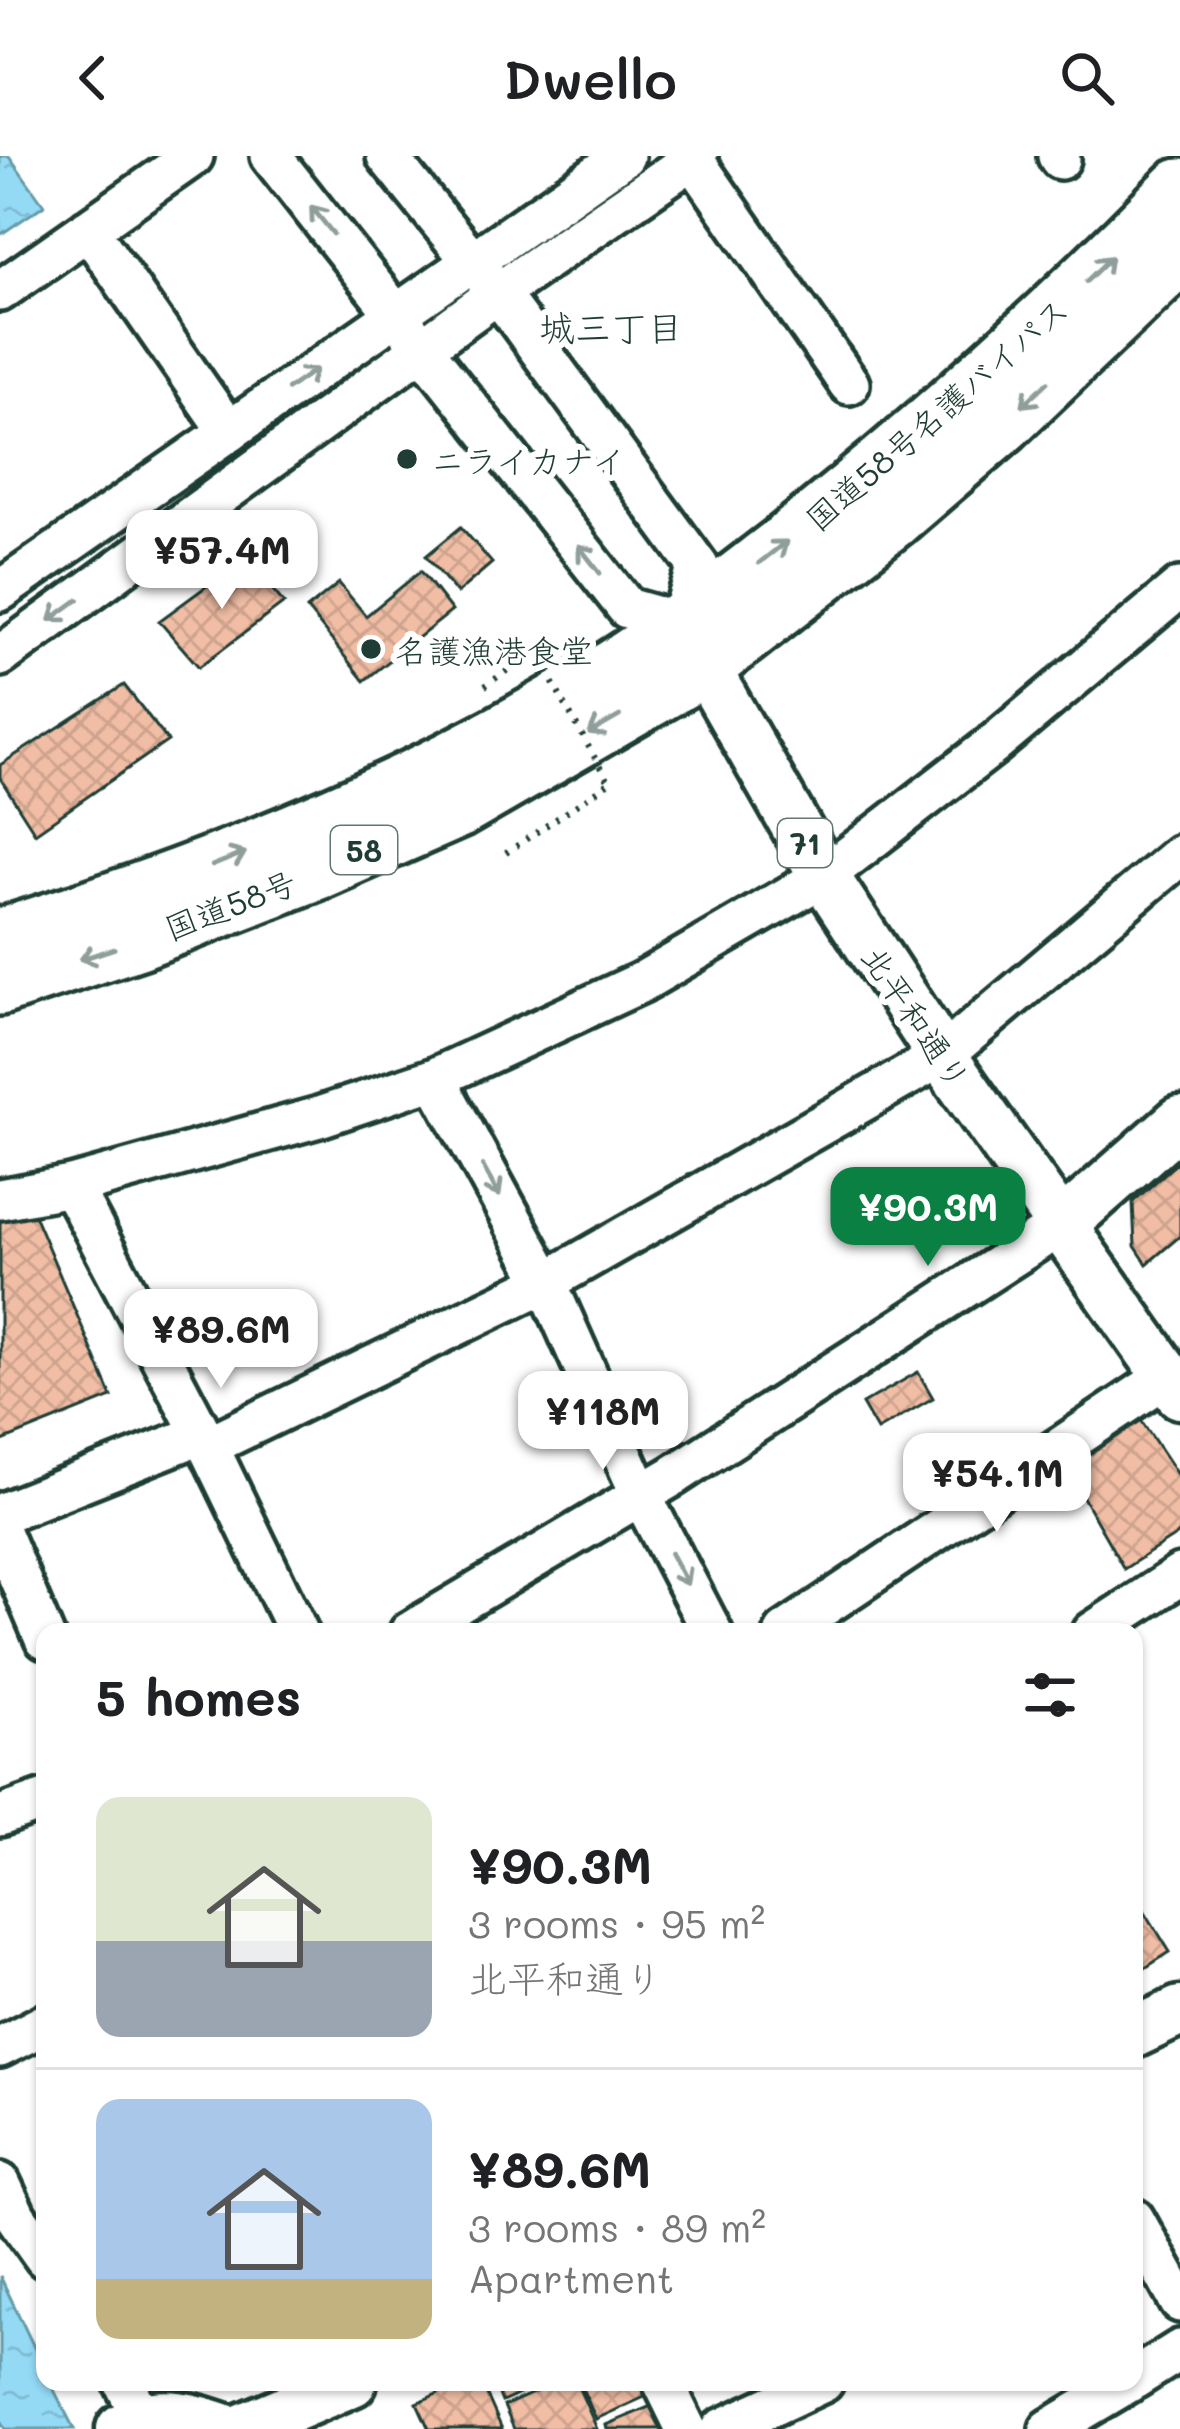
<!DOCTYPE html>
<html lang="en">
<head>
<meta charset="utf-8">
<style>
	:root { --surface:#fff; --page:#f2f2f2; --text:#202124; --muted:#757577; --line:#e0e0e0; --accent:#0b8043 }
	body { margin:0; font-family:Mali,"Klee One",sans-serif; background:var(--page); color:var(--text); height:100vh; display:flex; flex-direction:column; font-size:45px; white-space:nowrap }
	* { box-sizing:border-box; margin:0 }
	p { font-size:39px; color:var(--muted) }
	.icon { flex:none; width:66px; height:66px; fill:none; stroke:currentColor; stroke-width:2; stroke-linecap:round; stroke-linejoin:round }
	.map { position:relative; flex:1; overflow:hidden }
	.panel { position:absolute; left:36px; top:1467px; width:1107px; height:768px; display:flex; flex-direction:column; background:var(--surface); border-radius:24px; box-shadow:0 3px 9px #0004 }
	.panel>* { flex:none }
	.price { position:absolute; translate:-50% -102px; padding:0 27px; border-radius:24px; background:#fff; color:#222; font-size:39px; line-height:78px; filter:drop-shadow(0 3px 6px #0008) }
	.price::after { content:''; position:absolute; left:50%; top:72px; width:36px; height:27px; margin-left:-18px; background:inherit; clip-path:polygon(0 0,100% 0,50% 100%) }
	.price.current { background:var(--accent); color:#fff }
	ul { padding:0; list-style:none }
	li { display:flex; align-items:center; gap:36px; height:300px; padding:0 60px }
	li+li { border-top:3px solid var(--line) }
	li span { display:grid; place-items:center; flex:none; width:336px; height:240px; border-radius:24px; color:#555 }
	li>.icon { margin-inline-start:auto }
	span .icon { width:144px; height:144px; fill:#fffc; stroke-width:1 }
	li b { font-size:51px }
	h2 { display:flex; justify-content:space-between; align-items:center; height:144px; padding:0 60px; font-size:51px }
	header { display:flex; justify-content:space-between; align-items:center; height:156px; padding:0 60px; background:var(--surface); font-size:54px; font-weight:600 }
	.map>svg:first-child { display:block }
	.water { fill:url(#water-ripples); stroke:#659ba8; stroke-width:3 }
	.building { fill:url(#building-cross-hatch); stroke:#1f3d34; stroke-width:3 }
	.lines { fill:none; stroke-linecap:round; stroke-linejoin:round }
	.minor-casing { stroke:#1f3d34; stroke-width:48 }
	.major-casing { stroke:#1f3d34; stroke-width:57 }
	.highway-casing { stroke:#1f3d34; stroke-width:66 }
	.path { stroke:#1f3d34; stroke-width:6; stroke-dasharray:3 9; stroke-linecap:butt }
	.minor { stroke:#fff; stroke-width:39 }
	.major { stroke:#fff; stroke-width:48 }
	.highway { stroke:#fff; stroke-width:57 }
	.path-bridge { stroke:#1f3d34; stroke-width:6; stroke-dasharray:3 9; stroke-linecap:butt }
	.oneway { stroke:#8f9e9a }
	.poi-dot { fill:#1f3d34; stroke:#fff; stroke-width:4.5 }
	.labels { text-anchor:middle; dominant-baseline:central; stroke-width:12; stroke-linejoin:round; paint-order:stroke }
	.shield { fill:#fff; stroke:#627771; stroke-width:3 }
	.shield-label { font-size:30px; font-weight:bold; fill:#1f3d34 }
	.street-label { font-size:33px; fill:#1f3d34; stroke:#fff }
	.poi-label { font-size:33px; fill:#1f3d34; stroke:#fff; text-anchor:start }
	.neighbourhood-label { font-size:36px; fill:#1f3d34; stroke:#fff }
</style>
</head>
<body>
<header><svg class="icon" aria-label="back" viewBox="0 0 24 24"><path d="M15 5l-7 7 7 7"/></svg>Dwello<svg class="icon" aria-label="search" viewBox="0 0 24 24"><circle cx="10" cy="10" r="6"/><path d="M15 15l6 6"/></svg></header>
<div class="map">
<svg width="1180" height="2273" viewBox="0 0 1180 2273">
	<defs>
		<pattern id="water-ripples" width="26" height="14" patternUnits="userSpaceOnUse" patternTransform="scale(3)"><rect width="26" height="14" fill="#94daf5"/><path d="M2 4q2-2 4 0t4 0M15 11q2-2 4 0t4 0" fill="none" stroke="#7fbcd3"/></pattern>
		<pattern id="building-cross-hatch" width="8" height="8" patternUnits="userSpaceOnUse" patternTransform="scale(3)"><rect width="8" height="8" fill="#f1bda4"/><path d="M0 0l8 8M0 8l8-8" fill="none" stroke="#cea38e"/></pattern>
	</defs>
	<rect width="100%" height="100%" fill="#fff"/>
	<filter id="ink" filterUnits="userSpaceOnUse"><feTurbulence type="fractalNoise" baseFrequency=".00833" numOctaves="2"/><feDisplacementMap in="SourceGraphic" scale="24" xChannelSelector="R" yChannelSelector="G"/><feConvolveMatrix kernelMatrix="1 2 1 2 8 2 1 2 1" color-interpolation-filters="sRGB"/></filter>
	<g filter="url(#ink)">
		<!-- water -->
		<path class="water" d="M0 0H9L44 49 0 79Z
			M0 2120 45 2214V2226H50L74 2273H5L0 2264Z"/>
		<!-- building -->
		<path class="building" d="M461 371 492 407 457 437 426 400Z
			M245 402 284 447 199 511 159 465Z
			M421 415 452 455 364 525 307 453 339 427 366 460Z
			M124 529 168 585 35 677 0 622V609Z
			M1180 1004V1080L1147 1108 1135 1090 1133 1046Z
			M32 1054 112 1241 0 1286V1063Z
			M918 1216 933 1242 877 1274 862 1248Z
			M1139 1261 1180 1323V1377L1124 1413 1064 1308Z
			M1134 1738 1170 1796 1134 1819Z
			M463 2226H481L502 2273H429L417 2247Z
			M494 2226H546L502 2246Z
			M558 2226H576L597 2273H514L504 2250Z
			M579 2226H646L651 2238 596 2263Z
			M656 2248 667 2273H607L606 2269Z"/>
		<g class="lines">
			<defs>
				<path id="minor" d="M271 0 627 452 680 467 698 410 498 137 387 0
					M1058 0 1060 3
					M693 3 849 228
					M88 73 228 275
					M0 135 193 0
					M0 435 624 0
					M0 500 498 137 697 0
					M435 922 546 1126 641 1339 712 1476
					M71 1030 208 1290 298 1476
					M0 1043 71 1030 319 961 435 922 642 826 824 720 993 589 1180 432
					M208 1290 546 1126 942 900 1180 699
					M0 1358 201 1278
					M0 1376 45 1483
					M410 1476 673 1320 1063 1068
					M785 1476 1167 1220
					M1093 1476 1180 1419
					M0 1660 45 1644
					M0 1891 45 1868
					M0 2027 16 2061 45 2102
					M1134 2063 1180 2146
					M1134 2223 1180 2194
					M124 2226 141 2260
					M663 2226 686 2273
					M722 2273 823 2226
					M1050 2273 1129 2226"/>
				<path id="major" d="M686 478 824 720 942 900 1180 1238
					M1063 1068 1180 965
					M1134 1877 1180 1855
					M121 2273C157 2250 187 2260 226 2273
					M241 2273 352 2226"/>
				<path id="highway" d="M0 782C214 716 423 632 613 513 672 476 727 432 782 390 923 279 1054 160 1180 32
					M0 830 139 784 321 713 458 653 705 510 894 362 1003 268 1180 99"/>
			</defs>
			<!-- minor casing -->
			<use href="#minor" class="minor-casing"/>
			<!-- major casing -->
			<use href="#major" class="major-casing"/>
			<!-- highway casing -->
			<use href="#highway" class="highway-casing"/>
			<!-- path -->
			<path class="path" d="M485 530 535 495
				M506 697 609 627"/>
			<!-- minor -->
			<use href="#minor" class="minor"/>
			<!-- major -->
			<use href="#major" class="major"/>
			<!-- highway -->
			<use href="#highway" class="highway"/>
			<!-- path-bridge -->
			<path class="path-bridge" d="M535 495 609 627"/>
		</g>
		<!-- one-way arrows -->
		<defs><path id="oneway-shaft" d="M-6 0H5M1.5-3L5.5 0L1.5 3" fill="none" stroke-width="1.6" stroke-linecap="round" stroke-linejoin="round" transform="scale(3)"/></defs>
		<g class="oneway">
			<use href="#oneway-shaft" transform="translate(322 64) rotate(-129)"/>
			<use href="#oneway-shaft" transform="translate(1099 113) rotate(-44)"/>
			<use href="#oneway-shaft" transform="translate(302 223) rotate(-35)"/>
			<use href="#oneway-shaft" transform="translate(1035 238) rotate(137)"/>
			<use href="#oneway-shaft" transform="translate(773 396) rotate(-38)"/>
			<use href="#oneway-shaft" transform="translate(589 403) rotate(-128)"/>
			<use href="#oneway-shaft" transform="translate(64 454) rotate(144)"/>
			<use href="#oneway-shaft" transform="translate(604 569) rotate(150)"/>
			<use href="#oneway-shaft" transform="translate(229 703) rotate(-22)"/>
			<use href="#oneway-shaft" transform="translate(97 798) rotate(162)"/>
			<use href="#oneway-shaft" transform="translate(491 1025) rotate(61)"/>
			<use href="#oneway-shaft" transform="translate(679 1413) rotate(62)"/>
		</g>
	</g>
	<!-- markers -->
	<g class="poi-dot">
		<circle cx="407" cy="303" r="12"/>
		<circle cx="371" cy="493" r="12"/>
	</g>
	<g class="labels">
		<!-- shield labels -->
		<g class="shield">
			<rect x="778" y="663" width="54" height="48" rx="9"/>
			<rect x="331" y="670" width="66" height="48" rx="9"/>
		</g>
		<g class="shield-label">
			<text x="805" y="687">71</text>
			<text x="364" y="694">58</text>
		</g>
		<!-- street labels -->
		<g class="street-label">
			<text transform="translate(936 257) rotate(-41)">国道58号名護バイパス</text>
			<text transform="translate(230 748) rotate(-21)">国道58号</text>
			<text transform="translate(917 861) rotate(56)">北平和通り</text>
		</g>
		<!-- poi labels -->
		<g class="poi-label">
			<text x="431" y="303">ニライカナイ</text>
			<text x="395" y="493">名護漁港食堂</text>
		</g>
		<!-- neighbourhood labels -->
		<g class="neighbourhood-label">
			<text x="611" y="170">城三丁目</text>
		</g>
	</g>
</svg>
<b class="price" style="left:222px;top:456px">¥57.4M</b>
<b class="price current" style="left:928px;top:1113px">¥90.3M</b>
<b class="price" style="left:221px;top:1235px">¥89.6M</b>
<b class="price" style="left:603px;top:1317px">¥118M</b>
<b class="price" style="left:997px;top:1379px">¥54.1M</b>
<section class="panel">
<h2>5 homes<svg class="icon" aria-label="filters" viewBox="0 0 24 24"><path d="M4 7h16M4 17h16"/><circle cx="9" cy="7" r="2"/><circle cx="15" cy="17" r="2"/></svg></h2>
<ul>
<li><span style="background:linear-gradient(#dfe7d0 60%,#9aa5b1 0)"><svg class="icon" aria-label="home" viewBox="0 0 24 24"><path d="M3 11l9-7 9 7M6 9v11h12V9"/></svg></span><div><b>¥90.3M</b><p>3 rooms · 95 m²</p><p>北平和通り</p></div></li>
<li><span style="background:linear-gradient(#a9c7e8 75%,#c2b280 0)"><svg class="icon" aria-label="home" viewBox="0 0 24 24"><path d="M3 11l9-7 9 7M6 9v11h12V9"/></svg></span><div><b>¥89.6M</b><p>3 rooms · 89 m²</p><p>Apartment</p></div></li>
</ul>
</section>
</div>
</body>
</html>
